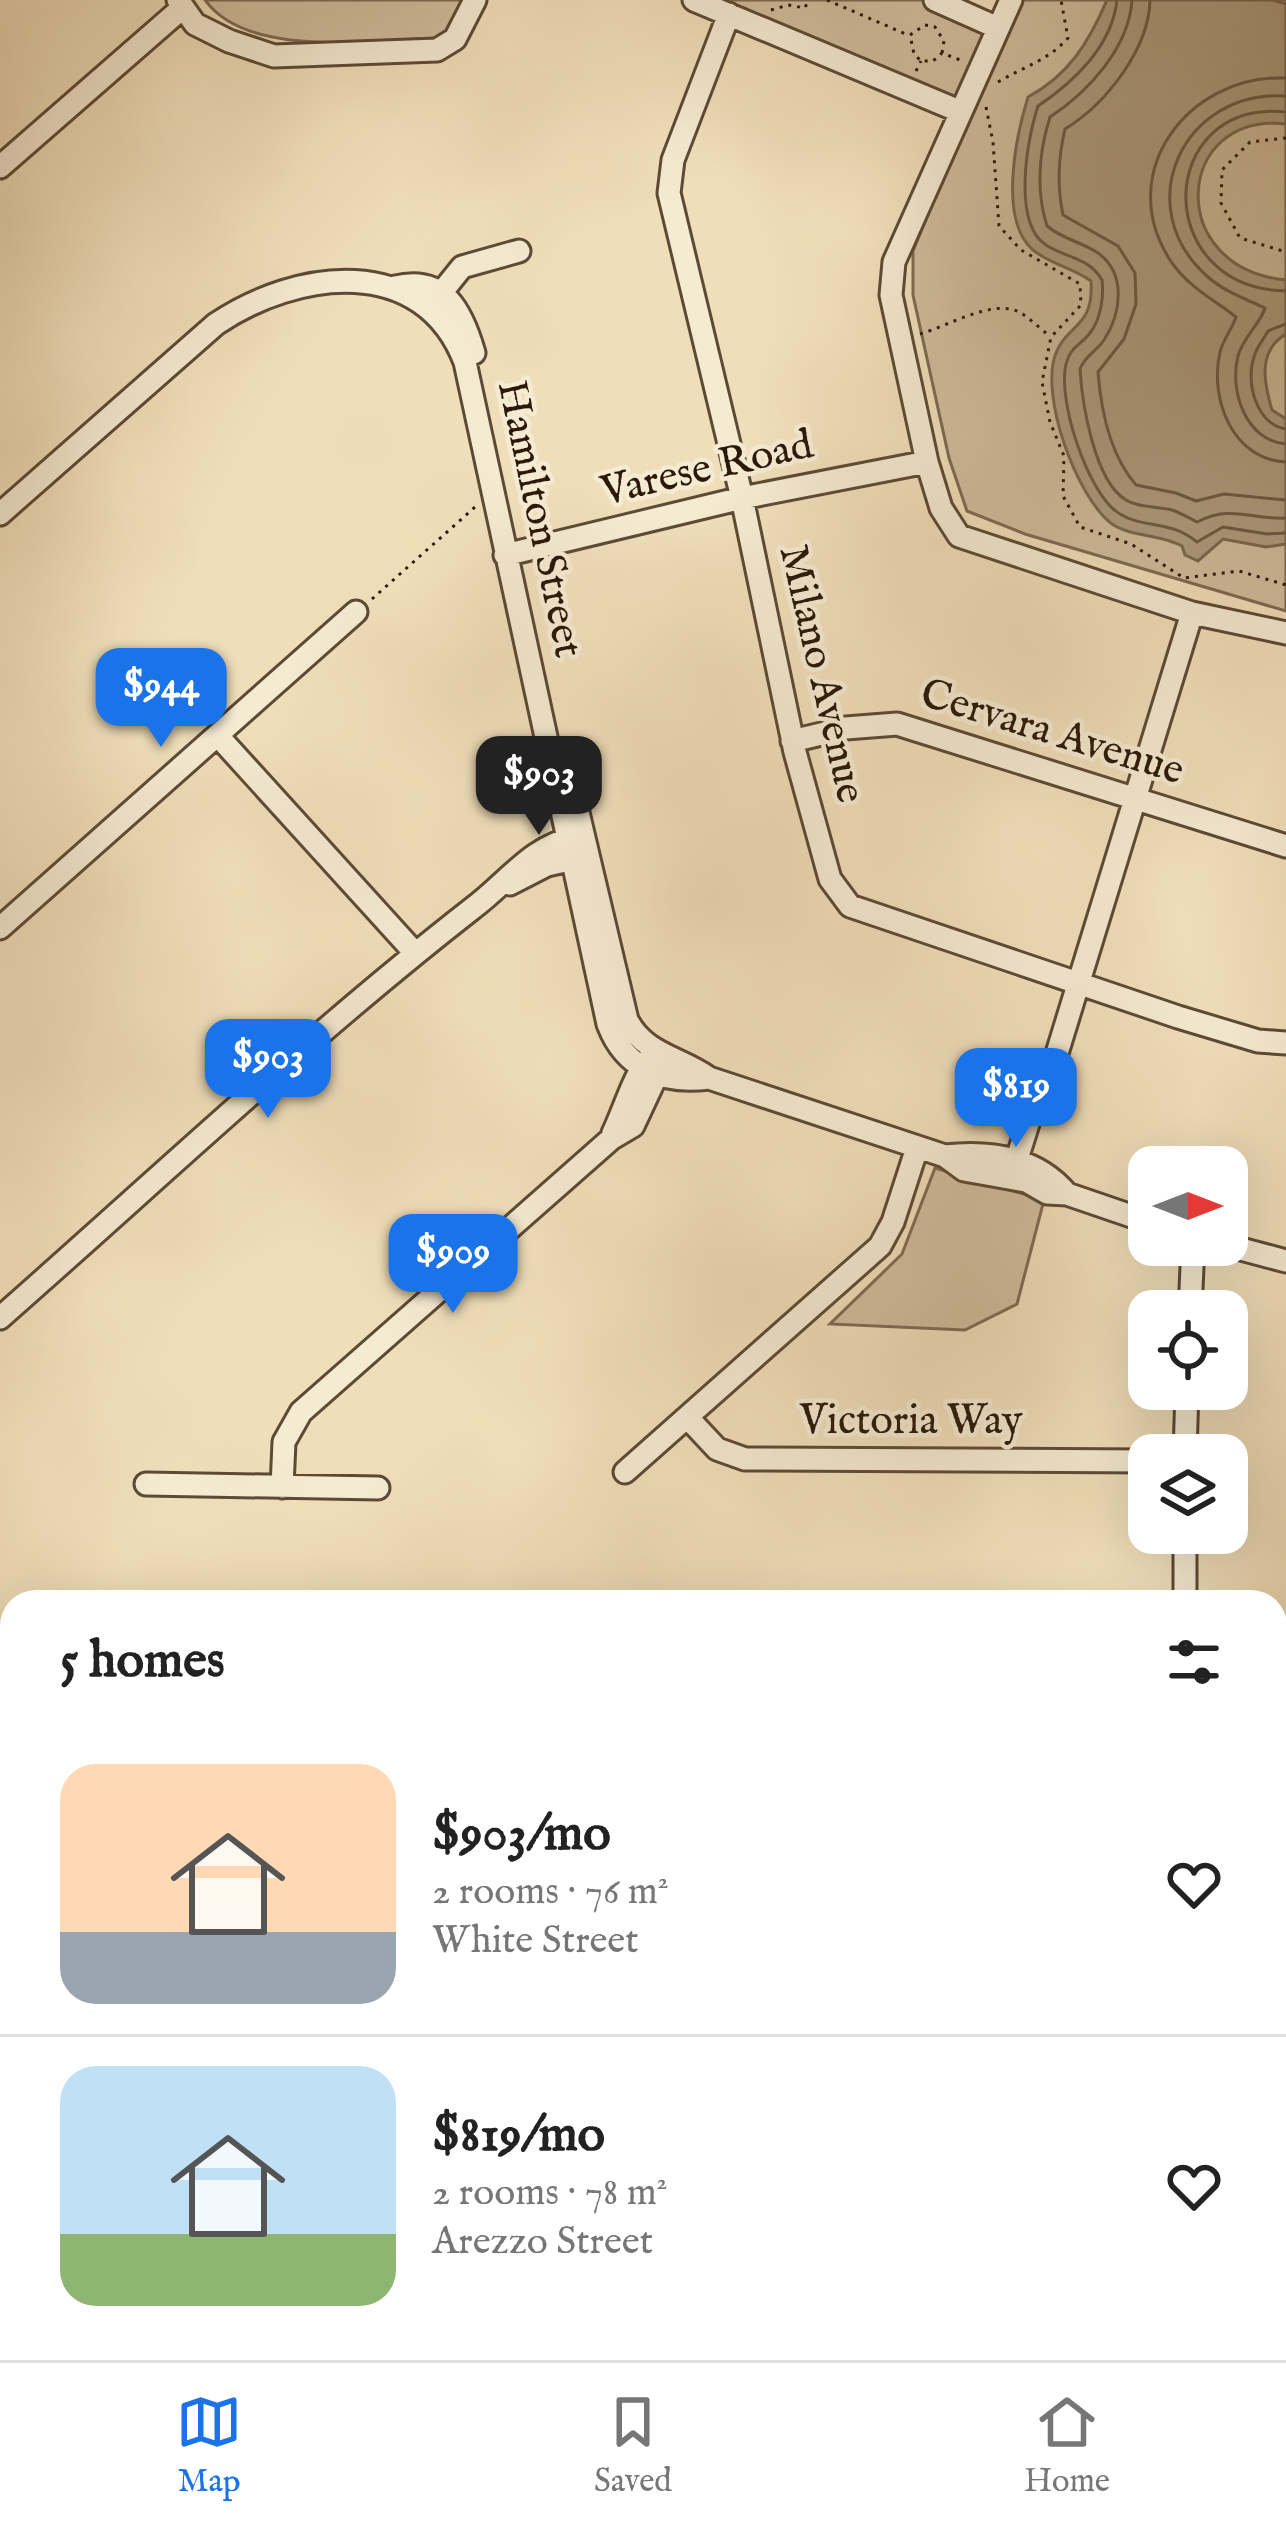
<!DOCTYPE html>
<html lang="en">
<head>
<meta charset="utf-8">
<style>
	:root { --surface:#fff; --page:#f6f6f6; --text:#222; --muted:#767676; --line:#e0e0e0; --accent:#1a73e8 }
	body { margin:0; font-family:"IM FELL English",serif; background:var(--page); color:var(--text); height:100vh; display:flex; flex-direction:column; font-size:45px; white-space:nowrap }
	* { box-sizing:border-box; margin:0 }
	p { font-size:39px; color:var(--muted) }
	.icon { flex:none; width:66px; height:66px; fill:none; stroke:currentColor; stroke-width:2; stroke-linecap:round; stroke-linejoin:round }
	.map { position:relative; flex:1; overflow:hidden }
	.side { position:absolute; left:0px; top:1590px; width:1287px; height:771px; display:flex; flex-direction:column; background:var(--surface); border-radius:36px 36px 0 0; box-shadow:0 12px 48px #0002 }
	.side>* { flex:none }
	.needle { width:78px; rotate:90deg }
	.fabs { position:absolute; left:1128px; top:1146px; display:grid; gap:24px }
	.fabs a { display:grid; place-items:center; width:120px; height:120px; border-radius:24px; background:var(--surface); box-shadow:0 12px 48px #0002; font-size:60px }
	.price { position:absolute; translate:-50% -102px; padding:0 27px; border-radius:24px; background:var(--accent); color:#fff; font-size:39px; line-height:78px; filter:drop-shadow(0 3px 6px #0008) }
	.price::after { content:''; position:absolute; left:50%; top:72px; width:36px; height:27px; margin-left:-18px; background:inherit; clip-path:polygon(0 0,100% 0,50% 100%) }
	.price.selected { background:#222; color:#fff }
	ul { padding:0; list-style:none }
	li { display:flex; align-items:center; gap:36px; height:300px; padding:0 60px }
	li+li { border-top:3px solid var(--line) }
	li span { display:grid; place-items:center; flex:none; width:336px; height:240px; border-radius:36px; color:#555 }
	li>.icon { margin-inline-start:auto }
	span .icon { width:144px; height:144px; fill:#fffc; stroke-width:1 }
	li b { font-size:51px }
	h2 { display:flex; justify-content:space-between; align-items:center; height:144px; padding:0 60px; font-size:51px }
	.dock { display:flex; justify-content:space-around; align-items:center; height:168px; border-top:3px solid var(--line); background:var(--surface); font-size:33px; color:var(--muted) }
	.dock a { display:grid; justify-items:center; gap:6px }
	.dock .selected { color:var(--accent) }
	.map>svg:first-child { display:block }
	.green { fill:#cfbc9c; stroke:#7d6a52; stroke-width:3 }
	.water { fill:#ad9b7e; stroke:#79674f; stroke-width:3 }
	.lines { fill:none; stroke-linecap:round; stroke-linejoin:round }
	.shore { stroke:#6c5a44; stroke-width:3 }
	.building { fill:#917f65; stroke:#2b1809; stroke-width:3; filter:url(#shadow) }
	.minor-casing { stroke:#5c4a35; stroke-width:27 }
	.major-casing { stroke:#2b1809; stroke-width:33 }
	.path { stroke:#2b1809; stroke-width:3; stroke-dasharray:3 6; stroke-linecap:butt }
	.minor { stroke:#f5ead2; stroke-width:21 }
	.major { stroke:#f0deba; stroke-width:27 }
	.labels { text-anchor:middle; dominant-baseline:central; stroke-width:9; stroke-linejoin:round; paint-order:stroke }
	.street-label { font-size:42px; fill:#2b1809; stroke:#f5ead2 }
</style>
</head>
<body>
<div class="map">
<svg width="1286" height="2360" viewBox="0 0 1286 2360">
	<defs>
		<filter id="shadow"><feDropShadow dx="6" dy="6" stdDeviation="6" flood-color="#0004"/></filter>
	</defs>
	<rect width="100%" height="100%" fill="#f0deba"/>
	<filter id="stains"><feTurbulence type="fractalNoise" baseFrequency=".00167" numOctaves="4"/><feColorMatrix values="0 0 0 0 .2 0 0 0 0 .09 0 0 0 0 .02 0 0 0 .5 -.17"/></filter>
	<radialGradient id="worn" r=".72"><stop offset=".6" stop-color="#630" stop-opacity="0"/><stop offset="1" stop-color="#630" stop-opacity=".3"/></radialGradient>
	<!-- green -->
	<path class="green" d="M205 0H467L442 38C375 39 248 60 205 0Z
		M707 0H928L992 29 958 104Z
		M1022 0H1286V611L1025 534 967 511 949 458 913 295V251L982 81Z
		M935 1168 1044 1200 1017 1304 965 1330 830 1324 902 1254Z"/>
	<!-- water -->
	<path class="water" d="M1107 0H1273L1286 4V124C1175 111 1163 268 1286 280V334C1257 351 1264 383 1272 410L1286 419V544L1266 547 1223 539 1198 561 1185 555 1182 546C1161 534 1131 537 1112 524 1077 498 1039 395 1056 353 1068 323 1094 328 1091 281 1073 268 1050 264 1033 250 998 220 1016 136 1028 97 1069 75 1089 42 1107 0Z"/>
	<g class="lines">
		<!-- shore -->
		<path class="shore" d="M1117 0C1112 46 1074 82 1038 106 1027 139 1012 223 1046 245 1066 258 1090 258 1102 280 1104 296 1101 319 1090 333 1082 344 1071 347 1067 361 1055 395 1088 496 1120 514 1144 529 1169 519 1197 542L1223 527 1267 534 1286 533
			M1132 0C1129 48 1088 92 1050 117 1039 152 1036 191 1047 226 1062 239 1082 242 1098 253 1126 273 1122 312 1104 340 1097 351 1085 355 1080 369 1082 402 1094 481 1126 500 1139 508 1157 506 1172 510 1181 513 1189 518 1197 522 1232 504 1250 520 1286 518
			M1150 0C1149 49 1106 104 1065 129 1058 158 1057 186 1063 215L1118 246 1135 273 1136 304 1124 339 1098 372C1101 411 1110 455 1136 485L1176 493 1196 501 1224 494 1286 500
			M1286 78C1187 74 1112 175 1172 263 1190 288 1213 299 1236 317 1232 329 1223 340 1220 352 1209 399 1233 460 1286 462
			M1286 96C1183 89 1128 207 1208 277 1225 292 1246 299 1265 308 1261 323 1243 337 1238 356 1229 391 1246 441 1286 444
			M1286 112C1155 99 1150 288 1286 291
			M1286 324 1268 331C1264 339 1256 348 1254 357 1245 383 1257 425 1286 429"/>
	</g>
	<!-- building -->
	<path class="building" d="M236 2349H270V2359H236Z
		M273 2349H383V2360H273Z
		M384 2349H405V2360H383Z
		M409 2349H437V2360H409Z
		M440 2349H490V2360H440Z
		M495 2349H545V2360H495Z
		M551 2349H605V2360H551Z"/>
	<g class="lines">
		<defs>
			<path id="minor" d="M178 0 195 24 229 41 274 56 437 50 455 39 475 0
				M694 0 959 111
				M935 0 998 28
				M1011 0 894 262 891 295 927 462 941 508 959 536 1192 613 1286 633
				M729 14 673 160 669 193 742 498 795 752 830 879 850 906 1178 1017 1258 1041 1286 1043
				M0 167 181 9
				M395 287C444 275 462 311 474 353
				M433 303 462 267 519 251
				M0 514 216 324C296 270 423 252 465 362L608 1024C625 1069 663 1084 709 1078
				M505 555 742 498 927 462
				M219 737 415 953
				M792 741 846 728 897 724 1286 846
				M572 787 627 1020C645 1055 680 1057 709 1078L945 1156 964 1170 1026 1181 1047 1193 1067 1194 1149 1222
				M510 884 547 865 587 856
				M0 928 356 612
				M613 1133C622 1115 636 1071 648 1060
				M945 1156C991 1151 1037 1158 1067 1194
				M1011 1178 1032 1111 1043 1099 1192 613
				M1226 1245 1286 1261
				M1190 1311 1193 1245
				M0 1318C156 1181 309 1036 473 908 509 881 531 846 577 837
				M688 1418 717 1449 745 1459 1149 1461
				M1185 1455 1187 1389
				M625 1472 880 1246 893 1222 917 1148
				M146 1484 378 1488
				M282 1487 284 1442 301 1412 611 1139 633 1126 662 1064
				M1185 1533V1602
				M0 1764H12
				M1275 1771 1286 1770
				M0 1935H12
				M0 2104H12
				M636 2349V2360
				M1193 2349 1194 2360"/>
			<path id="major" d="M0 2199 12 2220
				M0 2274 8 2307 11 2360
				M42 2349 49 2360"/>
		</defs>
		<!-- minor casing -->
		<use href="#minor" class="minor-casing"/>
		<!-- major casing -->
		<use href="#major" class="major-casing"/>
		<!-- path -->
		<path class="path" d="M827 0 908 35
			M771 10 788 5 805 8 808 0
			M942 53 944 41 935 27 925 25 910 35 914 54 921 61H933L942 53 960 60
			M916 71 921 61
			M998 82C1023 67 1049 60 1068 38L1061 0
			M986 107 993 142 999 226 1021 250 1080 284 1081 305 1051 337 1042 382 1050 422 1064 456 1063 496 1080 527 1131 544 1184 578 1239 571 1286 585
			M1286 138 1250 142 1222 170 1221 203 1240 238 1286 252
			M920 334C948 326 990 300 1017 311 1028 316 1040 329 1050 336
			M372 599 476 506"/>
		<!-- minor -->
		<use href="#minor" class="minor"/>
		<!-- major -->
		<use href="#major" class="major"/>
	</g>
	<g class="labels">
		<!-- street labels -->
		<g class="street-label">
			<text transform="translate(707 469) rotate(-13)">Varese Road</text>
			<text transform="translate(539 519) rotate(78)">Hamilton Street</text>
			<text transform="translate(821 674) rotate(77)">Milano Avenue</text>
			<text transform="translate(1052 733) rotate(17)">Cervara Avenue</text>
			<text x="911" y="1421">Victoria Way</text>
		</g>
	</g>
	<rect width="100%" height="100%" filter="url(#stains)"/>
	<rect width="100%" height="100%" fill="url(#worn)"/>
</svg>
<div class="fabs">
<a><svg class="needle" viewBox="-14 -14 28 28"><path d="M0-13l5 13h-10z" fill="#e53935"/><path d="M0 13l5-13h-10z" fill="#767676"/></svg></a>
<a><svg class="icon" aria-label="locate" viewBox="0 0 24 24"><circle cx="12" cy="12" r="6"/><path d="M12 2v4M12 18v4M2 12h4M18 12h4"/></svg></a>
<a><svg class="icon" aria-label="layers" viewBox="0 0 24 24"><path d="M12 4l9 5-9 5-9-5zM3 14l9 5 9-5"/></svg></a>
</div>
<b class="price" style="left:161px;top:750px">$944</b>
<b class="price selected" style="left:539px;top:838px">$903</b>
<b class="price" style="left:268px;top:1121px">$903</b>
<b class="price" style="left:1016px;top:1150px">$819</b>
<b class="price" style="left:453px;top:1316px">$909</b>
<section class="side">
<h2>5 homes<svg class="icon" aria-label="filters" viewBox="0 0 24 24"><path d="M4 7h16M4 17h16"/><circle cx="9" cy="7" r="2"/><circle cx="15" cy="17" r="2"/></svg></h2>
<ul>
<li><span style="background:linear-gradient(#ffd9b3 70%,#9aa5b1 0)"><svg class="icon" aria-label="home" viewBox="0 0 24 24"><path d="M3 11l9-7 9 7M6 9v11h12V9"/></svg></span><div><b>$903/mo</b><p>2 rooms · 76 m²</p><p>White Street</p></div><svg class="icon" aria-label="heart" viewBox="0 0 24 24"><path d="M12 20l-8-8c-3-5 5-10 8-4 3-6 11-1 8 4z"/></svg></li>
<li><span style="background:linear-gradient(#bfe0f5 70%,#8fb573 0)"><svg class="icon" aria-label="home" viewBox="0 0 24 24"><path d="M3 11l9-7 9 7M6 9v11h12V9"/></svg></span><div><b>$819/mo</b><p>2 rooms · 78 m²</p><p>Arezzo Street</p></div><svg class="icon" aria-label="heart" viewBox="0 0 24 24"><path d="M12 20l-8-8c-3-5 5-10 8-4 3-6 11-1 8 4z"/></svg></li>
</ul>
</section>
</div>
<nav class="dock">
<a class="selected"><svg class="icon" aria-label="map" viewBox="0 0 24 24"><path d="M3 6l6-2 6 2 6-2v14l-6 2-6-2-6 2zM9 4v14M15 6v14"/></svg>Map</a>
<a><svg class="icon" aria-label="saved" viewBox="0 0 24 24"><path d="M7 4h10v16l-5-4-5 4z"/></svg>Saved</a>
<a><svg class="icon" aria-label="home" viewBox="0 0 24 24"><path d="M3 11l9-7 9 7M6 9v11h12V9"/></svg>Home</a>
</nav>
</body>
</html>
